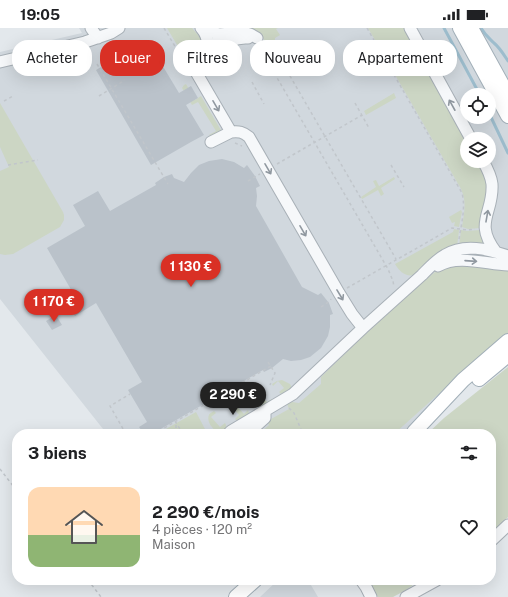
<!DOCTYPE html>
<html lang="fr">
<head>
<meta charset="utf-8">
<style>
	:root { --surface:#fff; --page:#f2f2f2; --text:#202124; --muted:#757577; --line:#e0e0e0; --accent:#d93025 }
	body { margin:0; font-family:"Public Sans",sans-serif; background:var(--page); color:var(--text); height:100vh; display:flex; flex-direction:column; font-size:15px; white-space:nowrap }
	* { box-sizing:border-box; margin:0 }
	p { font-size:13px; color:var(--muted) }
	.icon { flex:none; width:22px; height:22px; fill:none; stroke:currentColor; stroke-width:2; stroke-linecap:round; stroke-linejoin:round }
	.map { position:relative; flex:1; overflow:hidden }
	.panel { position:absolute; left:12px; top:401px; width:484px; height:156px; display:flex; flex-direction:column; background:var(--surface); border-radius:16px; box-shadow:0 4px 16px #0002 }
	.panel>* { flex:none }
	.top-card { position:absolute; left:12px; top:12px; width:484px; height:36px; display:flex; gap:8px }
	.buttons { position:absolute; left:460px; top:60px; display:grid; gap:8px }
	.buttons a { display:grid; place-items:center; width:36px; height:36px; border-radius:50%; background:var(--surface); box-shadow:0 4px 16px #0002; font-size:20px }
	.price { position:absolute; translate:-50% -34px; padding:0 9px; border-radius:14px; background:var(--accent); color:#fff; font-size:13px; line-height:26px; filter:drop-shadow(0 1px 2px #0008) }
	.price::after { content:''; position:absolute; left:50%; top:24px; width:12px; height:9px; margin-left:-6px; background:inherit; clip-path:polygon(0 0,100% 0,50% 100%) }
	.price.on { background:#222; color:#fff }
	ul { padding:0; list-style:none }
	li { display:flex; align-items:center; gap:12px; height:100px; padding:0 16px }
	li+li { border-top:1px solid var(--line) }
	li span { display:grid; place-items:center; flex:none; width:112px; height:80px; border-radius:12px; color:#555 }
	li>.icon { margin-inline-start:auto }
	span .icon { width:48px; height:48px; fill:#fffc; stroke-width:1 }
	li b { font-size:17px }
	h2 { display:flex; justify-content:space-between; align-items:center; height:48px; padding:0 16px; font-size:17px }
	.pill { padding:0 14px; border-radius:16px; background:var(--surface); box-shadow:0 4px 16px #0002; font-size:14px; line-height:36px }
	.pill.on { background:var(--accent); color:#fff }
	.status { display:flex; justify-content:space-between; align-items:center; height:28px; padding:0 20px; background:var(--surface); direction:ltr }
	.status svg { height:11px; fill:currentColor }
	.map>svg:first-child { display:block }
	.built { fill:#d1d8de; fill-rule:evenodd }
	.green { fill:#ccd6c4 }
	.lines { fill:none; stroke-linecap:round; stroke-linejoin:round }
	.stream { stroke:#9dbdcd; stroke-width:3 }
	.building { fill:#bac2ca }
	.minor-casing { stroke:#a8b0b7; stroke-width:13 }
	.major-casing { stroke:#a2afb8; stroke-width:16 }
	.path { stroke:#c1c6cb; stroke-width:1.5; stroke-dasharray:3 3; stroke-linecap:butt }
	.minor { stroke:#f6f8fa; stroke-width:11 }
	.major { stroke:#fff; stroke-width:14 }
	.oneway { stroke:#9098a0 }
</style>
</head>
<body>
<div class="status"><b>19:05</b><svg viewBox="0 0 49 12"><path d="M0 12V9h3v3zM5 12V6h3v6zM10 12V3h3v9zM15 12V0h3v12zM26 1h20v11H26zM47 4h2v5h-2z"/></svg></div>
<div class="map">
<svg width="508" height="569" viewBox="0 0 508 569">
	<rect width="100%" height="100%" fill="#e3e8ec"/>
	<!-- built -->
	<path class="built" d="M79 0H508V309L401 406H107L0 271V24L82 5ZM467 67H489V89H467ZM467 111H489V133H467Z
		M278 552H308L318 569H260Z"/>
	<!-- green -->
	<path class="green" d="M167 0H192C198 7 202 10 204 21L194 39 191 41 186 32 190 29 187 24 183 27Z
		M243 0H278L276 1 280 7 275 10V12L279 22 276 31 266 14 262 9Z
		M368 0H405L467 113V133H478C481 139 485 146 486 153 489 168 482 185 480 200L468 201 462 199C464 186 467 174 461 161Z
		M186 56 195 72 201 68 222 104 210 108 209 107 216 103 198 74 192 77 182 60 184 57Z
		M394 65 396 70 366 87 364 83Z
		M0 75 63 184 64 187V192L60 199 13 226 5 227 0 226V143L9 139 0 119Z
		M394 149 395 151 381 160 384 166 381 168 378 162 362 171 361 169 376 159 373 153 376 152 379 158Z
		M461 182 462 184 459 199 454 198 455 194 452 195 449 189Z
		M454 201 459 202 457 219 415 247C405 249 400 244 395 236L453 204Z
		M461 202 467 203 480 202 488 219H459Z
		M451 236 508 239V305L493 317 394 406H259L269 397 268 395 271 391 289 381 287 376 292 374 299 375 321 356V349L360 311 418 258 440 240Z
		M508 339V489L491 506V406H427L444 390Z
		M282 352 290 356 291 358V360L281 366 279 364 284 360 278 353 273 358 272 356 277 353Z
		M256 356 261 361 258 364 267 374 272 371 273 372 259 380 258 378 263 374 251 361 247 365 245 364Z
		M236 368 238 371 234 375 244 386 248 382 249 385 248 387 237 393 235 391 239 387 229 375 225 379 223 377Z
		M214 383 216 385 211 389 220 399 225 395C226 397 227 399 225 402L218 404C213 402 206 393 209 387 209 386 212 384 214 383Z
		M196 384 206 403 209 406H157Z
		M368 552H420L406 562 393 569H378Z"/>
	<g class="lines">
		<!-- stream -->
		<path class="stream" d="M444 0 480 67
			M481 0C485 7 488 9 494 15 500 20 504 27 508 33
			M489 85 508 125"/>
	</g>
	<!-- building -->
	<path class="building" d="M147 12 179 65 191 58 198 70 186 77 204 107 191 114 151 137 96 42Z
		M222 131 234 134 244 140 247 137 255 148 260 158 256 160 257 168 256 178 302 259 318 267 321 265 329 275 333 286 330 287V299L328 308 321 320 310 329 301 332 291 333 283 331 272 340 264 344 263 342 152 406H144L139 399 147 394 128 362 142 354 96 275 75 288 68 277 77 272 47 220 85 198 73 177 98 163 110 183 156 157 155 155 164 149 172 146 174 150 184 154 191 145 199 137 209 133Z
		M56 287 62 297 52 302 46 293Z"/>
	<g class="lines">
		<defs>
			<path id="minor" d="M91 0 98 10
				M410 0 471 111
				M203 1 219 6 242 4 250 6 257 10
				M215 24C225 16 234 9 248 10
				M0 34 85 14 111 5 119 0
				M209 35 215 24 219 6
				M196 44 231 104C239 103 243 104 249 109L339 265 352 286 363 300
				M196 44C205 30 214 15 201 0
				M211 114 231 104
				M483 133C487 140 491 148 492 156 494 185 473 194 496 224
				M438 238C458 226 486 236 508 237
				M228 406 231 403 293 366 363 300 422 247C429 240 436 232 445 227 464 215 488 221 508 228
				M247 406 265 390V385
				M491 513 508 497
				M361 552 366 559 371 569
				M406 569 437 552"/>
			<path id="major" d="M460 0 508 88
				M471 0 508 67
				M479 351 508 327
				M414 404 463 352 508 313
				M236 569 255 552"/>
		</defs>
		<!-- minor casing -->
		<use href="#minor" class="minor-casing"/>
		<!-- major casing -->
		<use href="#major" class="major-casing"/>
		<!-- path -->
		<path class="path" d="M164 0 188 40
			M367 0 462 165C466 181 461 196 459 212
			M320 15 332 36
			M258 20 265 29 388 241 393 253 394 259
			M281 21 279 29 396 231
			M97 36 168 156
			M252 54 264 76
			M99 68 125 52
			M4 73 13 68
			M355 75 369 100
			M235 115 242 118
			M277 136 362 87
			M8 137 38 132
			M391 137 404 159
			M248 153 260 146
			M347 260 452 200 467 202 475 201
			M321 279 330 273 331 271
			M268 334 275 345 270 357
			M238 363 242 367
			M216 376 219 380
			M289 380 294 385 303 406
			M175 393 180 401 187 406
			M126 406 110 378 130 366
			M154 406 271 338
			M176 406V396
			M0 441 17 463
			M88 552 101 569"/>
		<!-- minor -->
		<use href="#minor" class="minor"/>
		<!-- major -->
		<use href="#major" class="major"/>
	</g>
	<!-- one-way arrows -->
	<defs><path id="oneway-shaft" d="M-6 0H5M1.5-3L5.5 0L1.5 3" fill="none" stroke-width="1.6" stroke-linecap="round" stroke-linejoin="round"/></defs>
	<g class="oneway">
		<use href="#oneway-shaft" transform="translate(452 77) rotate(-119)"/>
		<use href="#oneway-shaft" transform="translate(216 78) rotate(60)"/>
		<use href="#oneway-shaft" transform="translate(268 141) rotate(60)"/>
		<use href="#oneway-shaft" transform="translate(487 188) rotate(-80)"/>
		<use href="#oneway-shaft" transform="translate(303 203) rotate(60)"/>
		<use href="#oneway-shaft" transform="translate(471 233) rotate(4)"/>
		<use href="#oneway-shaft" transform="translate(340 267) rotate(59)"/>
	</g>
</svg>
<div class="buttons">
<a><svg class="icon" aria-label="locate" viewBox="0 0 24 24"><circle cx="12" cy="12" r="6"/><path d="M12 2v4M12 18v4M2 12h4M18 12h4"/></svg></a>
<a><svg class="icon" aria-label="layers" viewBox="0 0 24 24"><path d="M12 4l9 5-9 5-9-5zM3 14l9 5 9-5"/></svg></a>
</div>
<b class="price" style="left:191px;top:260px">1 130 €</b>
<b class="price" style="left:54px;top:295px">1 170 €</b>
<b class="price on" style="left:233px;top:388px">2 290 €</b>
<div class="top-card">
<a class="pill">Acheter</a>
<a class="pill on">Louer</a>
<a class="pill">Filtres</a>
<a class="pill">Nouveau</a>
<a class="pill">Appartement</a>
</div>
<section class="panel">
<h2>3 biens<svg class="icon" aria-label="filters" viewBox="0 0 24 24"><path d="M4 7h16M4 17h16"/><circle cx="9" cy="7" r="2"/><circle cx="15" cy="17" r="2"/></svg></h2>
<ul>
<li><span style="background:linear-gradient(#ffd9b3 60%,#8fb573 0)"><svg class="icon" aria-label="home" viewBox="0 0 24 24"><path d="M3 11l9-7 9 7M6 9v11h12V9"/></svg></span><div><b>2 290 €/mois</b><p>4 pièces · 120 m²</p><p>Maison</p></div><svg class="icon" aria-label="heart" viewBox="0 0 24 24"><path d="M12 20l-8-8c-3-5 5-10 8-4 3-6 11-1 8 4z"/></svg></li>
</ul>
</section>
</div>
</body>
</html>
